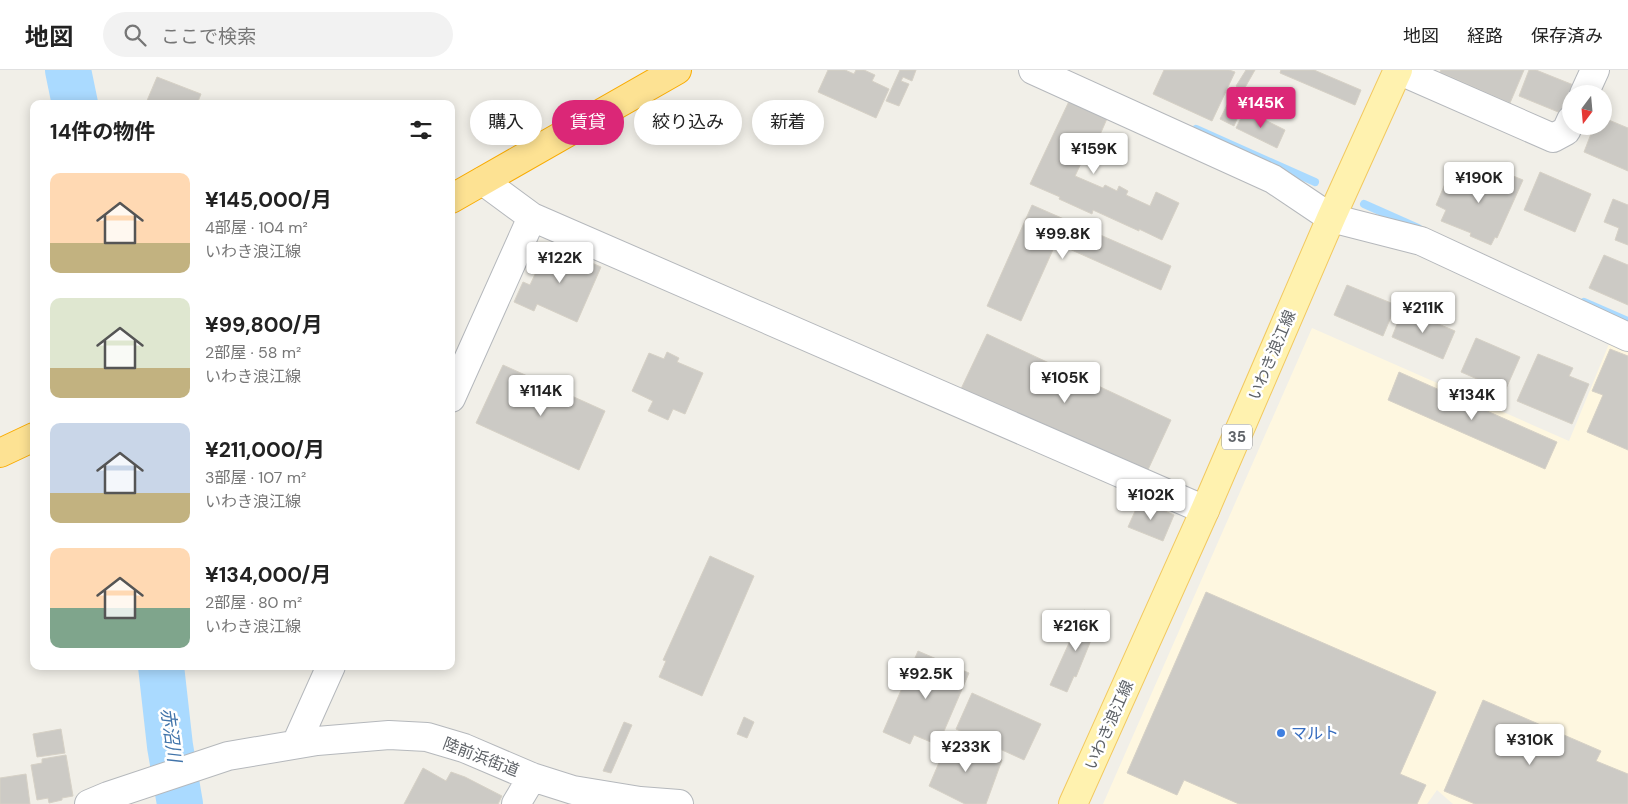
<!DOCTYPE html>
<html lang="ja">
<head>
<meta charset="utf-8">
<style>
	:root { --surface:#fff; --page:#f2f2f2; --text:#222; --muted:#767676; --line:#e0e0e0; --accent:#db2777 }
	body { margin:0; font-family:"DM Sans","Noto Sans JP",sans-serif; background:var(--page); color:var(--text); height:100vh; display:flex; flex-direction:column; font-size:19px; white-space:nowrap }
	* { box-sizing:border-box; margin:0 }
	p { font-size:16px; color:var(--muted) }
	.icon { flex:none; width:28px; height:28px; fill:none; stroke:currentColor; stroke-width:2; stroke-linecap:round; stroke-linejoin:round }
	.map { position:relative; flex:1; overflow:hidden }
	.drawer { position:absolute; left:30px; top:30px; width:425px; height:570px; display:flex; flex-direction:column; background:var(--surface); border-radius:10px; box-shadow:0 2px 12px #0003 }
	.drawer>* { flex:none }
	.hud { position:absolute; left:470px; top:30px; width:475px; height:45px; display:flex; gap:10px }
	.needle { width:32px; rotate:196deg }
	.buttons { position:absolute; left:1562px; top:15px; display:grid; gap:10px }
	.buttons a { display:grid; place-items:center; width:50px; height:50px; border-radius:50%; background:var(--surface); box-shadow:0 2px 12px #0003; font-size:25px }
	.price { position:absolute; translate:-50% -42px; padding:0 11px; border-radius:5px; background:#fff; color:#222; font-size:16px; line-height:32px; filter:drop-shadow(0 1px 2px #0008) }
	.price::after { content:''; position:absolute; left:50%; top:30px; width:15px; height:11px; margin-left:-8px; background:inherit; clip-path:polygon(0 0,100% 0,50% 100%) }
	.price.active { background:var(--accent); color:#fff }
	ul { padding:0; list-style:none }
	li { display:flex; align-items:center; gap:15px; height:125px; padding:0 20px }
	li span { display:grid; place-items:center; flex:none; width:140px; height:100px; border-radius:10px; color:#555 }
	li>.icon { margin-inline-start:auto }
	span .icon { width:60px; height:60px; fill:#fffc; stroke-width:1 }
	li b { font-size:21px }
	h2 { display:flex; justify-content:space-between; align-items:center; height:60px; padding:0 20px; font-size:21px }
	.pill { padding:0 18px; border-radius:22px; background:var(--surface); box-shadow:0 2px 12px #0003; font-size:18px; line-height:45px }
	.pill.active { background:var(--accent); color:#fff }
	header { display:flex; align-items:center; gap:30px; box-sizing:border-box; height:70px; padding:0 25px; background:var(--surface); border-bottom:1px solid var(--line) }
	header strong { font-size:24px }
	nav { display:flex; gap:28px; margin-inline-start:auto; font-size:18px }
	.search { width:350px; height:45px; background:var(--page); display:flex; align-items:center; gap:12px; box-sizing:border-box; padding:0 18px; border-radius:28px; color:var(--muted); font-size:19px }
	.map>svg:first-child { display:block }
	.commercial { fill:#fef7e0 }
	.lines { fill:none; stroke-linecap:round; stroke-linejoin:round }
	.stream { stroke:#aadaff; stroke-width:8 }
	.river { stroke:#aadaff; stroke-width:46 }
	.building { fill:#cccac5; stroke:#d6d1c6 }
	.minor-casing { stroke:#b5b8bc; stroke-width:30 }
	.major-casing { stroke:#f2c960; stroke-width:30 }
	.highway-casing { stroke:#f9ab00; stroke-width:30 }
	.minor { stroke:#fff; stroke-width:28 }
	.major { stroke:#fff2af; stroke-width:28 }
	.highway { stroke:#fde293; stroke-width:28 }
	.shop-dot { fill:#3f7fe0; stroke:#fff; stroke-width:2 }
	.labels { text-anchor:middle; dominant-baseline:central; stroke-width:5; stroke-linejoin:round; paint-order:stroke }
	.shield { fill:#fff; stroke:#8f9295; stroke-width:1 }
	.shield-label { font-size:15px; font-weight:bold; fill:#5f6368 }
	.street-label { font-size:16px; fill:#5f6368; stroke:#fff }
	.shop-label { font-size:16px; fill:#366cbe; stroke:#fff; text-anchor:start }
	.water-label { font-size:18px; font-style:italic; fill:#4174aa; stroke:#fff }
</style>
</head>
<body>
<header>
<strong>地図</strong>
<div class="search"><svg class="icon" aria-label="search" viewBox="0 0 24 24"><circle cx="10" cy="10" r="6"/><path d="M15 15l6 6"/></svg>ここで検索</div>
<nav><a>地図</a><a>経路</a><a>保存済み</a></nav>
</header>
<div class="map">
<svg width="1628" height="734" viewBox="0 0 1628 734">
	<rect width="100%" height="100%" fill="#f1efe8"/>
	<!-- commercial -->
	<path class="commercial" d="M1312 258 1569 371 1611 269 1628 277V734H1453L1437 720 1427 734H1103Z"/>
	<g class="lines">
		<!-- stream -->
		<path class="stream" d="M1196 59 1315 112
			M1364 134 1418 158
			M1584 232 1628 251"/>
		<!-- river -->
		<path class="river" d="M68 0 75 34
			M161 596 170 676 180 734"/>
	</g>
	<!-- building -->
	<path class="building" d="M828 0H845L854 4 856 0H864L875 5 872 11 889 19 876 48 818 22Z
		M900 0H916L912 11 903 7 901 11 909 14 899 36 886 31Z
		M1164 0H1229L1235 2 1212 51 1153 24Z
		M1246 0H1255L1243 21 1236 16Z
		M1281 0H1314L1361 20 1355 35 1280 3Z
		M1441 0H1524L1510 33 1440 2Z
		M1529 0H1536L1581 18 1571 24V39L1568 46 1519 26Z
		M157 7 201 24 197 34 146 33Z
		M1071 27 1109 44 1089 90 1084 87 1075 106 1103 118 1105 115 1117 121 1119 116 1128 121 1126 125 1150 136 1156 122 1179 133 1162 170 1139 159V161L1093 140 1092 144 1059 129 1060 127 1030 114Z
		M1227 35 1240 42 1234 56 1220 49Z
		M1245 40 1285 60 1277 78 1236 58Z
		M1604 48 1628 58V101L1584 82 1594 56H1604Z
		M1496 99 1523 110 1497 168 1495 167 1491 175 1470 166 1471 163 1441 151 1446 140 1436 135 1450 102 1476 113 1474 117 1486 122Z
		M1540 102 1591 124 1575 162 1524 140Z
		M1613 129 1628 135V175L1615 170 1619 158 1604 152Z
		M1032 135 1171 196 1161 220 1056 173 1021 251 987 236Z
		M549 174 601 197 577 252 537 234 534 241 514 232 523 212 530 215Z
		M1604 185 1628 195V235L1589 218Z
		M1347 215 1396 235 1383 266 1334 245Z
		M1403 239 1455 261 1443 289 1392 267Z
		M987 264 1171 350 1146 404 960 321Z
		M1476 268 1520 287 1505 321 1461 302Z
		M1610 279 1628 286V380L1587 362 1603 325 1592 321Z
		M667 282 679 288 677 292 703 303 685 344 673 339 668 350 648 341 653 331 632 321 649 283 664 289Z
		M1538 284 1573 298 1569 306 1589 314 1572 354 1517 331Z
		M503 295 605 341 579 400 476 353Z
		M1399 302 1557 372 1545 399 1388 330Z
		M1140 430 1174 445 1163 471 1128 457Z
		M710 486 754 506 702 626 659 607 666 591 663 590Z
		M1206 522 1436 622 1400 704 1426 715 1417 734H1239L1184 710 1177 725 1127 703Z
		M1084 540 1100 548 1076 607 1074 606 1067 622 1050 615Z
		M918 581 969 603 938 675 914 665 910 674 883 662Z
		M972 623 1041 654 1024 690 956 659Z
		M1483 630 1601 681 1596 691 1628 704V734H1475L1444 721Z
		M744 647 754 652 747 668 737 664Z
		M624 652 632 655 611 703 603 701Z
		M61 659 65 683 37 687 33 664Z
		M950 667 1002 690 986 734H965L929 716Z
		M66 685 73 726 62 728V730L49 733 48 728 37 730 31 695 42 693V689Z
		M423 698 446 711 451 702 465 707 502 726 498 734H404Z
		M26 704 30 734H0V708Z"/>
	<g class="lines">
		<defs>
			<path id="minor" d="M1033 0 1273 109 1331 148 1421 171 1628 267
				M1398 0 1553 68 1566 61 1571 50
				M1584 24 1595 0
				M483 111 532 147 1205 440
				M451 328 532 147
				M296 674 331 596
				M89 734 108 726 228 686 317 671 389 665 427 667 464 678 532 707 573 720 640 731 679 734
				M516 734 532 707"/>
			<path id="major" d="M1073 734 1205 440 1331 148 1398 0"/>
			<path id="highway" d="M451 129 677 0
				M0 383 34 367"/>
		</defs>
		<!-- minor casing -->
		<use href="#minor" class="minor-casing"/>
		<!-- major casing -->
		<use href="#major" class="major-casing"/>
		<!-- highway casing -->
		<use href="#highway" class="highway-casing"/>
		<!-- minor -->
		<use href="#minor" class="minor"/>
		<!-- major -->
		<use href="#major" class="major"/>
		<!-- highway -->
		<use href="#highway" class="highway"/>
	</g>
	<!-- markers -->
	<circle class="shop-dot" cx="1281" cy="663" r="5"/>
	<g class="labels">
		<!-- shield labels -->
		<rect class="shield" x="1222" y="354.5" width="30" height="25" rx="4"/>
		<g class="shield-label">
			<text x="1237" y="367">35</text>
		</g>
		<!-- street labels -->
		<g class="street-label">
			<text transform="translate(1272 285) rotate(-67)">いわき浪江線</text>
			<text transform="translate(1109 655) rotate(-66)">いわき浪江線</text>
			<text transform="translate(481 687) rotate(21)">陸前浜街道</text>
		</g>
		<!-- shop labels -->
		<g class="shop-label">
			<text x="1291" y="663">マルト</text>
		</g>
		<!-- water labels -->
		<g class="water-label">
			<text transform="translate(171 665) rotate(82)">赤沼川</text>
		</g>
	</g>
</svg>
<div class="buttons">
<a><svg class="needle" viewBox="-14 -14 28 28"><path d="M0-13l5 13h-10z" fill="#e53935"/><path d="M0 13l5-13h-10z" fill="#767676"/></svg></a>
</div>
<b class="price active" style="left:1261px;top:59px">¥145K</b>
<b class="price" style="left:1094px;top:105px">¥159K</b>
<b class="price" style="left:1479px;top:134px">¥190K</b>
<b class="price" style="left:1063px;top:190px">¥99.8K</b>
<b class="price" style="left:560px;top:214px">¥122K</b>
<b class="price" style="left:1423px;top:264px">¥211K</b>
<b class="price" style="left:1065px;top:334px">¥105K</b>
<b class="price" style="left:541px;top:347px">¥114K</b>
<b class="price" style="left:1472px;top:351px">¥134K</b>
<b class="price" style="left:1151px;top:451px">¥102K</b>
<b class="price" style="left:1076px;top:582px">¥216K</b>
<b class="price" style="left:926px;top:630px">¥92.5K</b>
<b class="price" style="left:1530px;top:696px">¥310K</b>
<b class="price" style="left:966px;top:703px">¥233K</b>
<div class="hud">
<a class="pill">購入</a>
<a class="pill active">賃貸</a>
<a class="pill">絞り込み</a>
<a class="pill">新着</a>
</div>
<section class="drawer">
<h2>14件の物件<svg class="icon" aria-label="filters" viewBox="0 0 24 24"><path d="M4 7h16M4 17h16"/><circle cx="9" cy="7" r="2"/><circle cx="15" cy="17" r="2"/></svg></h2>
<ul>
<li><span style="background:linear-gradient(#ffd9b3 70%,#c2b280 0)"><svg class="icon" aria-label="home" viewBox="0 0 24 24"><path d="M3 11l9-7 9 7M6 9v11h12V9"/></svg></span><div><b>¥145,000/月</b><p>4部屋 · 104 m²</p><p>いわき浪江線</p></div></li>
<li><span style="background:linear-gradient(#dfe7d0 70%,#c2b280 0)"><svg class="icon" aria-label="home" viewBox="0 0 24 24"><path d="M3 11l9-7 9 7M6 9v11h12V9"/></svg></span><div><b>¥99,800/月</b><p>2部屋 · 58 m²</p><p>いわき浪江線</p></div></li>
<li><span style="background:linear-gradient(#c9d6e8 70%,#c2b280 0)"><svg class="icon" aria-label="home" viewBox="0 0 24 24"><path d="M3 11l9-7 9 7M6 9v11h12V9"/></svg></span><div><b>¥211,000/月</b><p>3部屋 · 107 m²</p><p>いわき浪江線</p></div></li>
<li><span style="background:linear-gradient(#ffd9b3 60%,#7fa58c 0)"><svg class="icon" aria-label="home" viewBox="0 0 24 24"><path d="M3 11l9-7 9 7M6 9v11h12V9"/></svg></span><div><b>¥134,000/月</b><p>2部屋 · 80 m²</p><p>いわき浪江線</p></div></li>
</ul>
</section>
</div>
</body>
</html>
